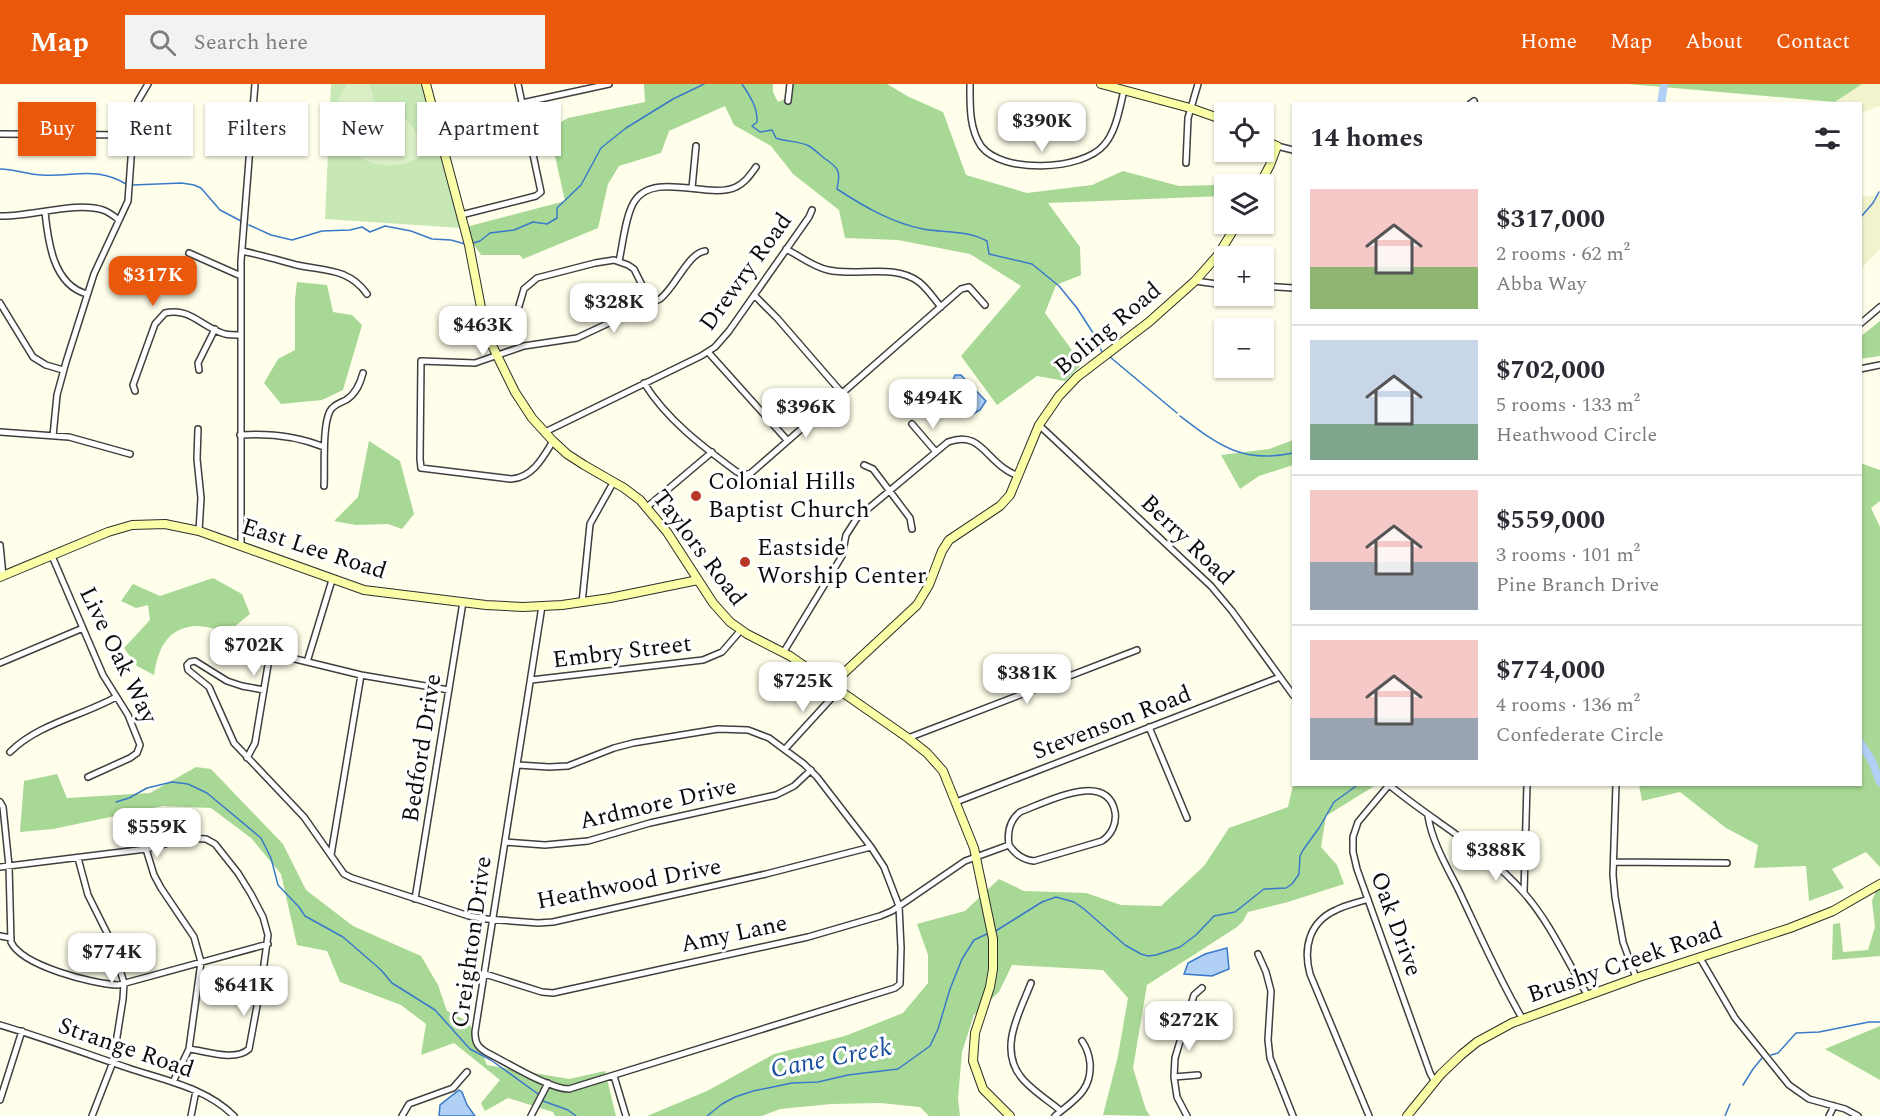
<!DOCTYPE html>
<html lang="en">
<head>
<meta charset="utf-8">
<style>
	:root { --surface:#fff; --page:#f2f2f3; --text:#2b2b33; --muted:#7c7c81; --line:#e1e1e2; --accent:#ea580c }
	body { margin:0; font-family:Spectral,serif; background:var(--page); color:var(--text); height:100vh; display:flex; flex-direction:column; font-size:22px; white-space:nowrap }
	* { box-sizing:border-box; margin:0 }
	p { font-size:20px; color:var(--muted) }
	.icon { flex:none; width:33px; height:33px; fill:none; stroke:currentColor; stroke-width:2; stroke-linecap:round; stroke-linejoin:round }
	.map { position:relative; flex:1; overflow:hidden }
	.drawer { position:absolute; left:1292px; top:18px; width:570px; height:684px; display:flex; flex-direction:column; background:var(--surface); border-radius:0px; box-shadow:0 2px 4px #0004 }
	.drawer>* { flex:none }
	.banner { position:absolute; left:18px; top:18px; width:570px; height:54px; display:flex; gap:12px }
	.buttons { position:absolute; left:1214px; top:18px; display:grid; gap:12px }
	.buttons a { display:grid; place-items:center; width:60px; height:60px; border-radius:0px; background:var(--surface); box-shadow:0 2px 4px #0004; font-size:30px }
	.price { position:absolute; translate:-50% -51px; padding:0 14px; border-radius:12px; background:#fff; color:#222; font-size:20px; line-height:39px; filter:drop-shadow(0 2px 3px #0008) }
	.price::after { content:''; position:absolute; left:50%; top:36px; width:18px; height:14px; margin-left:-9px; background:inherit; clip-path:polygon(0 0,100% 0,50% 100%) }
	.price.on { background:var(--accent); color:#fff }
	ul { padding:0; list-style:none }
	li { display:flex; align-items:center; gap:18px; height:150px; padding:0 18px }
	li+li { border-top:2px solid var(--line) }
	li span { display:grid; place-items:center; flex:none; width:168px; height:120px; border-radius:0px; color:#555 }
	li>.icon { margin-inline-start:auto }
	span .icon { width:72px; height:72px; fill:#fffc; stroke-width:1 }
	li b { font-size:26px }
	h2 { display:flex; justify-content:space-between; align-items:center; height:72px; padding:0 18px; font-size:26px }
	.pill { padding:0 21px; border-radius:0px; background:var(--surface); box-shadow:0 2px 4px #0004; font-size:21px; line-height:54px }
	.pill.on { background:var(--accent); color:#fff }
	header { display:flex; align-items:center; gap:36px; box-sizing:border-box; height:84px; padding:0 30px; background:var(--accent); color:#fff }
	header strong { font-size:28px }
	nav { display:flex; gap:33px; margin-inline-start:auto; font-size:21px }
	.search { width:420px; height:54px; background:var(--page); display:flex; align-items:center; gap:15px; box-sizing:border-box; padding:0 21px; border-radius:0px; color:var(--muted); font-size:22px }
	.map>svg:first-child { display:block }
	.farmland { fill:#f0f3cc }
	.green { fill:#c7e8b5 }
	.forest { fill:#a8d895 }
	.pitch { fill:#dbefc7 }
	.water { fill:#b0d0f5; stroke:#3979ca; stroke-width:1.5 }
	.lines { fill:none; stroke-linecap:round; stroke-linejoin:round }
	.stream { stroke:#3979ca; stroke-width:1.5 }
	.river { stroke:#b0d0f5; stroke-width:8 }
	.street-casing { stroke:#3f3f3f; stroke-width:8 }
	.secondary-casing { stroke:#2e2e2e; stroke-width:10 }
	.street { stroke:#fff; stroke-width:5 }
	.secondary { stroke:#f9fea7; stroke-width:8 }
	.poi-dot { fill:#b83727; stroke:#fff; stroke-width:2 }
	.labels { text-anchor:middle; dominant-baseline:central; stroke-width:6; stroke-linejoin:round; paint-order:stroke }
	.street-label { font-size:24px; fill:#0c0c0c; stroke:#fff }
	.poi-label { font-size:24px; fill:#0c0c0c; stroke:#fff; text-anchor:start }
	.water-label { font-size:26px; font-style:italic; fill:#184c9a; stroke:#fff }
</style>
</head>
<body>
<header>
<strong>Map</strong>
<div class="search"><svg class="icon" aria-label="search" viewBox="0 0 24 24"><circle cx="10" cy="10" r="6"/><path d="M15 15l6 6"/></svg>Search here</div>
<nav><a>Home</a><a>Map</a><a>About</a><a>Contact</a></nav>
</header>
<div class="map">
<svg width="1880" height="1032" viewBox="0 0 1880 1032">
	<rect width="100%" height="100%" fill="#fffeea"/>
	<!-- farmland -->
	<path class="farmland" d="M1862 0H1880V22L1860 29V20H1833Z
		M1880 111V165L1860 186V113Z"/>
	<!-- green -->
	<path class="green" d="M331 0H421L462 144 325 135Z"/>
	<!-- forest -->
	<path class="forest" d="M644 0H773V8L778 18 790 13 791 0H887L909 13 943 28 966 91 1027 109 1092 101 1123 87 1179 102 1216 101 1224 104V112L1048 119 1080 163 1081 191 1056 201 1045 229 1082 280 1065 297 1037 292 997 321 961 272 1021 202 970 170 898 156 845 154 839 126 793 90 771 62 734 41 725 22 669 47 661 69 619 82 608 100 598 144 523 175 520 171H481L462 144 565 117 549 45 568 34 645 18Z
		M1628 0H1862L1835 18Z
		M297 198 327 201 333 228 352 231 362 241 343 306 322 316 281 320 264 299 278 275 295 266V215Z
		M1880 237V272L1860 275V253Z
		M1293 356V381L1259 392 1240 405 1221 371 1269 365Z
		M369 357 400 377 414 430 402 445 388 440 356 441 334 437 358 413Z
		M1860 379 1880 386V417L1871 424 1880 443V783L1866 768 1832 785 1844 804 1809 817 1806 782 1754 784 1758 761 1726 744 1680 708 1642 717 1639 701 1860 700Z
		M213 494 242 510 250 530 229 547C219 546 206 542 196 542 166 544 158 566 154 591L137 582 124 564 150 536 148 521 136 524 121 517 133 500 160 512Z
		M196 683 211 685 283 760 306 806 353 842 421 872 438 901 447 927 469 938 487 981 569 995 605 987 616 1032H555L553 1028 508 1014 485 1027 481 1019 500 996 454 959 421 971 426 940 401 921 340 898 327 867 297 861 281 790 251 754 211 724 163 722 53 745 20 748 24 697 57 690 67 714 150 709Z
		M1293 701H1376L1326 732 1321 763 1337 781 1344 800 1288 818 1248 828 1243 837 1237 843 1147 901 1133 984 1146 1026 1150 1032 1103 1031 1118 972 1128 914 1103 886 1012 881 999 908 974 931 962 968 958 1015 960 1032H929L920 1023 880 1019 831 1020 780 1025 762 1032H647L707 1007 774 970 845 952 903 929 928 899V871L917 840 965 827 999 795 1024 807 1086 809 1121 821 1161 822 1204 782 1229 744 1288 723Z
		M1880 797V872L1832 876 1833 840 1840 839 1843 868 1868 866 1875 843 1872 817Z
		M1880 942V996L1825 965Z"/>
	<!-- pitch -->
	<path class="pitch" d="M347 0H370L376 25 374 29 339 38 338 15Z
		M388 20 395 22 428 62V66C407 90 356 86 345 54Z"/>
	<!-- water -->
	<path class="water" d="M955 291H961L986 317 980 326 973 330 962 323 952 299Z
		M1227 864 1229 885 1212 892 1184 890 1188 879 1205 870Z
		M459 1006 462 1008 467 1021 475 1032H439L440 1021Z"/>
	<g class="lines">
		<!-- stream -->
		<path class="stream" d="M742 0C750 12 758 24 757 38L752 42 760 48 772 46 776 54C786 58 800 57 809 62 814 65 819 70 824 74 839 84 841 87 837 105 863 122 892 139 923 145 944 149 968 146 987 157L989 170 1032 180 1059 202 1077 224 1095 252 1102 268
			M0 85C15 85 28 91 42 91 75 93 95 82 126 100
			M133 101 182 99 194 101 201 104 220 126 241 137
			M1860 134 1873 119 1879 108
			M249 141 271 151 292 156 322 147 350 146 362 143 370 148 385 142 411 147 432 155 451 156 465 160
			M473 159 480 157 490 149 514 146 533 138 547 140 557 134V124L581 101 601 64 626 44 673 15 704 0
			M1110 273 1177 329
			M1180 332C1218 361 1242 380 1293 369
			M116 718 129 714 147 704 172 698 188 700 207 709 261 754 271 774 278 801 299 823 305 832 343 853 381 886 392 899 435 926 470 965 491 976 538 1010
			M994 848 1042 818 1056 813 1074 818 1084 825 1125 861 1141 870 1148 872 1156 871 1180 863 1196 851 1214 832 1235 828 1264 805 1286 804 1292 800 1299 790 1300 772 1303 766 1319 744 1334 718 1359 700
			M1771 971 1778 969 1796 949 1819 948 1869 938H1880
			M1743 1001 1753 985 1762 974
			M543 1017 568 1026 576 1032
			M707 1032 722 1020 735 1013 753 1007 792 999 818 998 848 991 898 985 930 962 938 945 950 905 962 875 974 856 989 849
			M1725 1032 1730 1020"/>
		<!-- river -->
		<path class="river" d="M1661 20 1664 0
			M1860 658 1872 677 1880 698"/>
		<defs>
			<path id="street" d="M970 0C970 21 969 44 981 62 1002 90 1082 87 1104 61 1116 48 1120 23 1124 6
				M788 17 790 0
				M522 19 609 0
				M1470 20 1474 17
				M0 50 132 51
				M1277 62 1293 66
				M1186 79 1188 34 1198 0
				M692 104 696 62
				M45 128C48 157 53 201 87 210
				M461 131 536 112 541 108 518 0
				M0 132C31 133 76 117 103 126 109 128 114 132 119 136
				M786 165C800 172 813 183 828 186 857 193 894 179 919 198 928 205 934 215 941 223
				M242 167C261 171 278 176 297 181 324 187 349 184 367 210
				M189 169 241 192
				M619 177C623 160 625 133 634 118 653 86 709 116 736 103 745 99 750 91 756 83
				M1195 197 1224 201
				M1263 202 1293 204
				M754 211 777 234 842 309
				M0 219 33 273 46 281 63 286
				M519 222 524 205 537 194 595 179 614 176 628 181 634 185 651 219
				M1860 240 1880 223
				M708 268 787 356
				M1860 285 1880 281
				M199 286 198 279 215 245
				M644 299C667 336 702 362 737 388L744 391 751 389 961 205 969 203 985 221
				M135 307 133 301 155 240 165 229C191 223 202 244 225 250 230 251 236 251 240 251
				M912 340 936 368
				M1039 341 1211 502 1232 527 1293 611
				M198 345 197 375 201 414 199 447
				M0 348 69 353 130 370
				M545 348 701 272 715 263 729 247 809 133 812 126
				M240 351C270 349 297 352 324 363
				M53 352 57 311 66 278 94 190 128 117 134 32 138 17 148 0
				M553 357C543 374 532 394 511 395L421 384 420 375 421 277 475 279 524 262 577 254 660 215C675 204 688 169 705 167
				M864 381 873 385 910 434 912 445
				M324 402C325 384 322 342 330 327 333 321 340 319 346 316 356 310 360 300 363 289
				M647 423 712 368
				M0 461 3 492
				M241 462V177L255 0
				M52 472 103 591 128 631 140 661 137 669 130 674 88 693
				M582 519 590 440 613 399
				M783 569 842 472 846 451 857 434 948 358C978 347 984 371 1005 385 1009 388 1014 390 1018 392
				M307 578 332 496
				M0 579 83 544
				M531 596 703 576 722 568 741 546
				M264 606 242 602 227 597 195 577 190 578 187 581 188 586 209 603 234 659 304 733 344 790 352 794 469 832 487 835 538 839 553 838 766 790 871 763
				M1149 643 1187 734
				M908 654 1137 566
				M785 665 838 607
				M10 668C38 640 82 632 116 613
				M247 674 255 659 268 581C271 574 275 571 283 572L361 591 449 606
				M518 681 549 683 568 682 614 664 633 659 718 645 748 646 769 654 804 680 817 693 871 763 884 783 899 822 901 864 900 900 895 904 569 1005C549 1005 506 978 486 968 478 963 475 959 475 948L542 522
				M1388 700C1432 737 1486 765 1524 809 1551 840 1566 876 1587 910
				M1616 700 1613 791 1615 813 1623 858 1636 894
				M1389 701 1358 738 1353 753V768L1357 785 1430 989 1435 998
				M0 718 3 723 9 782 11 858C22 882 93 900 118 901L268 860
				M956 718 1280 593
				M1428 732C1432 758 1447 783 1458 805 1479 849 1498 893 1522 934
				M505 758 545 761 588 757 650 739 776 711 794 702 811 686
				M146 765 154 791 161 804 194 853 201 878 189 965 173 998
				M331 771 361 591
				M78 774 88 811 112 859 124 899 123 915 113 978 92 1032
				M1614 778 1727 779
				M0 783 146 765 188 754 206 755 215 760 238 789 251 810 263 833 268 851 262 895 249 965C235 978 206 967 189 965
				M1524 808 1527 700
				M415 815 463 518
				M1368 815C1357 819 1346 821 1336 826 1309 838 1303 864 1310 890L1369 1032
				M0 852 11 854
				M1258 870 1266 888 1271 907 1268 956 1270 974 1293 1032
				M1700 874 1735 934 1789 1001 1809 1015 1845 1025 1858 1032
				M485 890 542 908 553 909 808 853 880 832 892 827 965 777 1009 761C1007 748 1010 736 1020 728 1044 719 1107 685 1115 728 1117 740 1111 751 1102 757L1034 777C1023 776 1015 770 1009 761
				M1031 899C1020 928 998 964 1021 993 1031 1006 1048 1016 1061 1027
				M0 941C44 954 87 970 131 985 167 997 206 1004 234 1032
				M614 992 626 1032
				M1174 993 1198 991
				M0 1016 22 947
				M191 1032 196 1007
				M402 1032 409 1020 453 1004 467 988
				M531 1032 548 999
				M1055 1032C1074 1016 1092 1007 1090 979 1089 970 1087 964 1082 957
				M1187 1032 1177 1013 1174 993 1175 974 1194 911 1202 904
				M1829 1032 1834 1022"/>
			<path id="secondary" d="M426 0 469 161 483 234 489 255 515 308 532 334 553 357 567 370 584 381 624 404 640 416 667 448 713 519 730 538 747 550 790 572 908 654 927 669 943 687 974 764 993 855V885L990 903 975 949 973 977 983 1005 1010 1032
				M1101 0 1190 24 1224 36
				M1260 100 1270 81 1277 62 1263 56
				M0 493 108 448 132 441 165 440 199 447 364 506 486 521 523 523 562 521 610 514 698 496
				M831 601 917 521 929 501 942 467 949 456 1000 422 1010 411 1039 341 1059 312 1077 293 1149 238 1195 197 1218 171 1237 140
				M1407 1032 1441 990 1461 971 1477 958 1512 939 1636 894 1790 844 1833 827 1880 800"/>
		</defs>
		<!-- street casing -->
		<use href="#street" class="street-casing"/>
		<!-- secondary casing -->
		<use href="#secondary" class="secondary-casing"/>
		<!-- street -->
		<use href="#street" class="street"/>
		<!-- secondary -->
		<use href="#secondary" class="secondary"/>
	</g>
	<!-- markers -->
	<g class="poi-dot">
		<circle cx="696" cy="412" r="6"/>
		<circle cx="745" cy="478" r="6"/>
	</g>
	<g class="labels">
		<!-- street labels -->
		<g class="street-label">
			<text transform="translate(746 188) rotate(-54)">Drewry Road</text>
			<text transform="translate(1108 245) rotate(-40)">Boling Road</text>
			<text transform="translate(1187 456) rotate(44)">Berry Road</text>
			<text transform="translate(699 464) rotate(53)">Taylors Road</text>
			<text transform="translate(314 465) rotate(18)">East Lee Road</text>
			<text transform="translate(622 568) rotate(-7)">Embry Street</text>
			<text transform="translate(118 571) rotate(64)">Live Oak Way</text>
			<text transform="translate(1112 639) rotate(-21)">Stevenson Road</text>
			<text transform="translate(422 664) rotate(-81)">Bedford Drive</text>
			<text transform="translate(658 720) rotate(-13)">Ardmore Drive</text>
			<text transform="translate(629 800) rotate(-11)">Heathwood Drive</text>
			<text transform="translate(1396 840) rotate(70)">Oak Drive</text>
			<text transform="translate(734 850) rotate(-12)">Amy Lane</text>
			<text transform="translate(472 858) rotate(-82)">Creighton Drive</text>
			<text transform="translate(1625 879) rotate(-19)">Brushy Creek Road</text>
			<text transform="translate(126 964) rotate(19)">Strange Road</text>
		</g>
		<!-- poi labels -->
		<g class="poi-label">
			<text x="708" y="398">Colonial Hills<tspan x="708" dy="28">Baptist Church</tspan></text>
			<text x="757" y="464">Eastside<tspan x="757" dy="28">Worship Center</tspan></text>
		</g>
		<!-- water labels -->
		<g class="water-label">
			<text transform="translate(831 974) rotate(-11)">Cane Creek</text>
		</g>
	</g>
</svg>
<div class="buttons">
<a><svg class="icon" aria-label="locate" viewBox="0 0 24 24"><circle cx="12" cy="12" r="6"/><path d="M12 2v4M12 18v4M2 12h4M18 12h4"/></svg></a>
<a><svg class="icon" aria-label="layers" viewBox="0 0 24 24"><path d="M12 4l9 5-9 5-9-5zM3 14l9 5 9-5"/></svg></a>
<a>+</a>
<a>−</a>
</div>
<b class="price" style="left:1042px;top:69px">$390K</b>
<b class="price on" style="left:153px;top:223px">$317K</b>
<b class="price" style="left:614px;top:250px">$328K</b>
<b class="price" style="left:483px;top:273px">$463K</b>
<b class="price" style="left:933px;top:346px">$494K</b>
<b class="price" style="left:806px;top:355px">$396K</b>
<b class="price" style="left:254px;top:593px">$702K</b>
<b class="price" style="left:1027px;top:621px">$381K</b>
<b class="price" style="left:803px;top:629px">$725K</b>
<b class="price" style="left:157px;top:775px">$559K</b>
<b class="price" style="left:1496px;top:798px">$388K</b>
<b class="price" style="left:112px;top:900px">$774K</b>
<b class="price" style="left:244px;top:933px">$641K</b>
<b class="price" style="left:1189px;top:968px">$272K</b>
<div class="banner">
<a class="pill on">Buy</a>
<a class="pill">Rent</a>
<a class="pill">Filters</a>
<a class="pill">New</a>
<a class="pill">Apartment</a>
</div>
<section class="drawer">
<h2>14 homes<svg class="icon" aria-label="filters" viewBox="0 0 24 24"><path d="M4 7h16M4 17h16"/><circle cx="9" cy="7" r="2"/><circle cx="15" cy="17" r="2"/></svg></h2>
<ul>
<li><span style="background:linear-gradient(#f6c9c9 65%,#8fb573 0)"><svg class="icon" aria-label="home" viewBox="0 0 24 24"><path d="M3 11l9-7 9 7M6 9v11h12V9"/></svg></span><div><b>$317,000</b><p>2 rooms · 62 m²</p><p>Abba Way</p></div></li>
<li><span style="background:linear-gradient(#c9d6e8 70%,#7fa58c 0)"><svg class="icon" aria-label="home" viewBox="0 0 24 24"><path d="M3 11l9-7 9 7M6 9v11h12V9"/></svg></span><div><b>$702,000</b><p>5 rooms · 133 m²</p><p>Heathwood Circle</p></div></li>
<li><span style="background:linear-gradient(#f6c9c9 60%,#9aa5b1 0)"><svg class="icon" aria-label="home" viewBox="0 0 24 24"><path d="M3 11l9-7 9 7M6 9v11h12V9"/></svg></span><div><b>$559,000</b><p>3 rooms · 101 m²</p><p>Pine Branch Drive</p></div></li>
<li><span style="background:linear-gradient(#f6c9c9 65%,#9aa5b1 0)"><svg class="icon" aria-label="home" viewBox="0 0 24 24"><path d="M3 11l9-7 9 7M6 9v11h12V9"/></svg></span><div><b>$774,000</b><p>4 rooms · 136 m²</p><p>Confederate Circle</p></div></li>
</ul>
</section>
</div>
</body>
</html>
